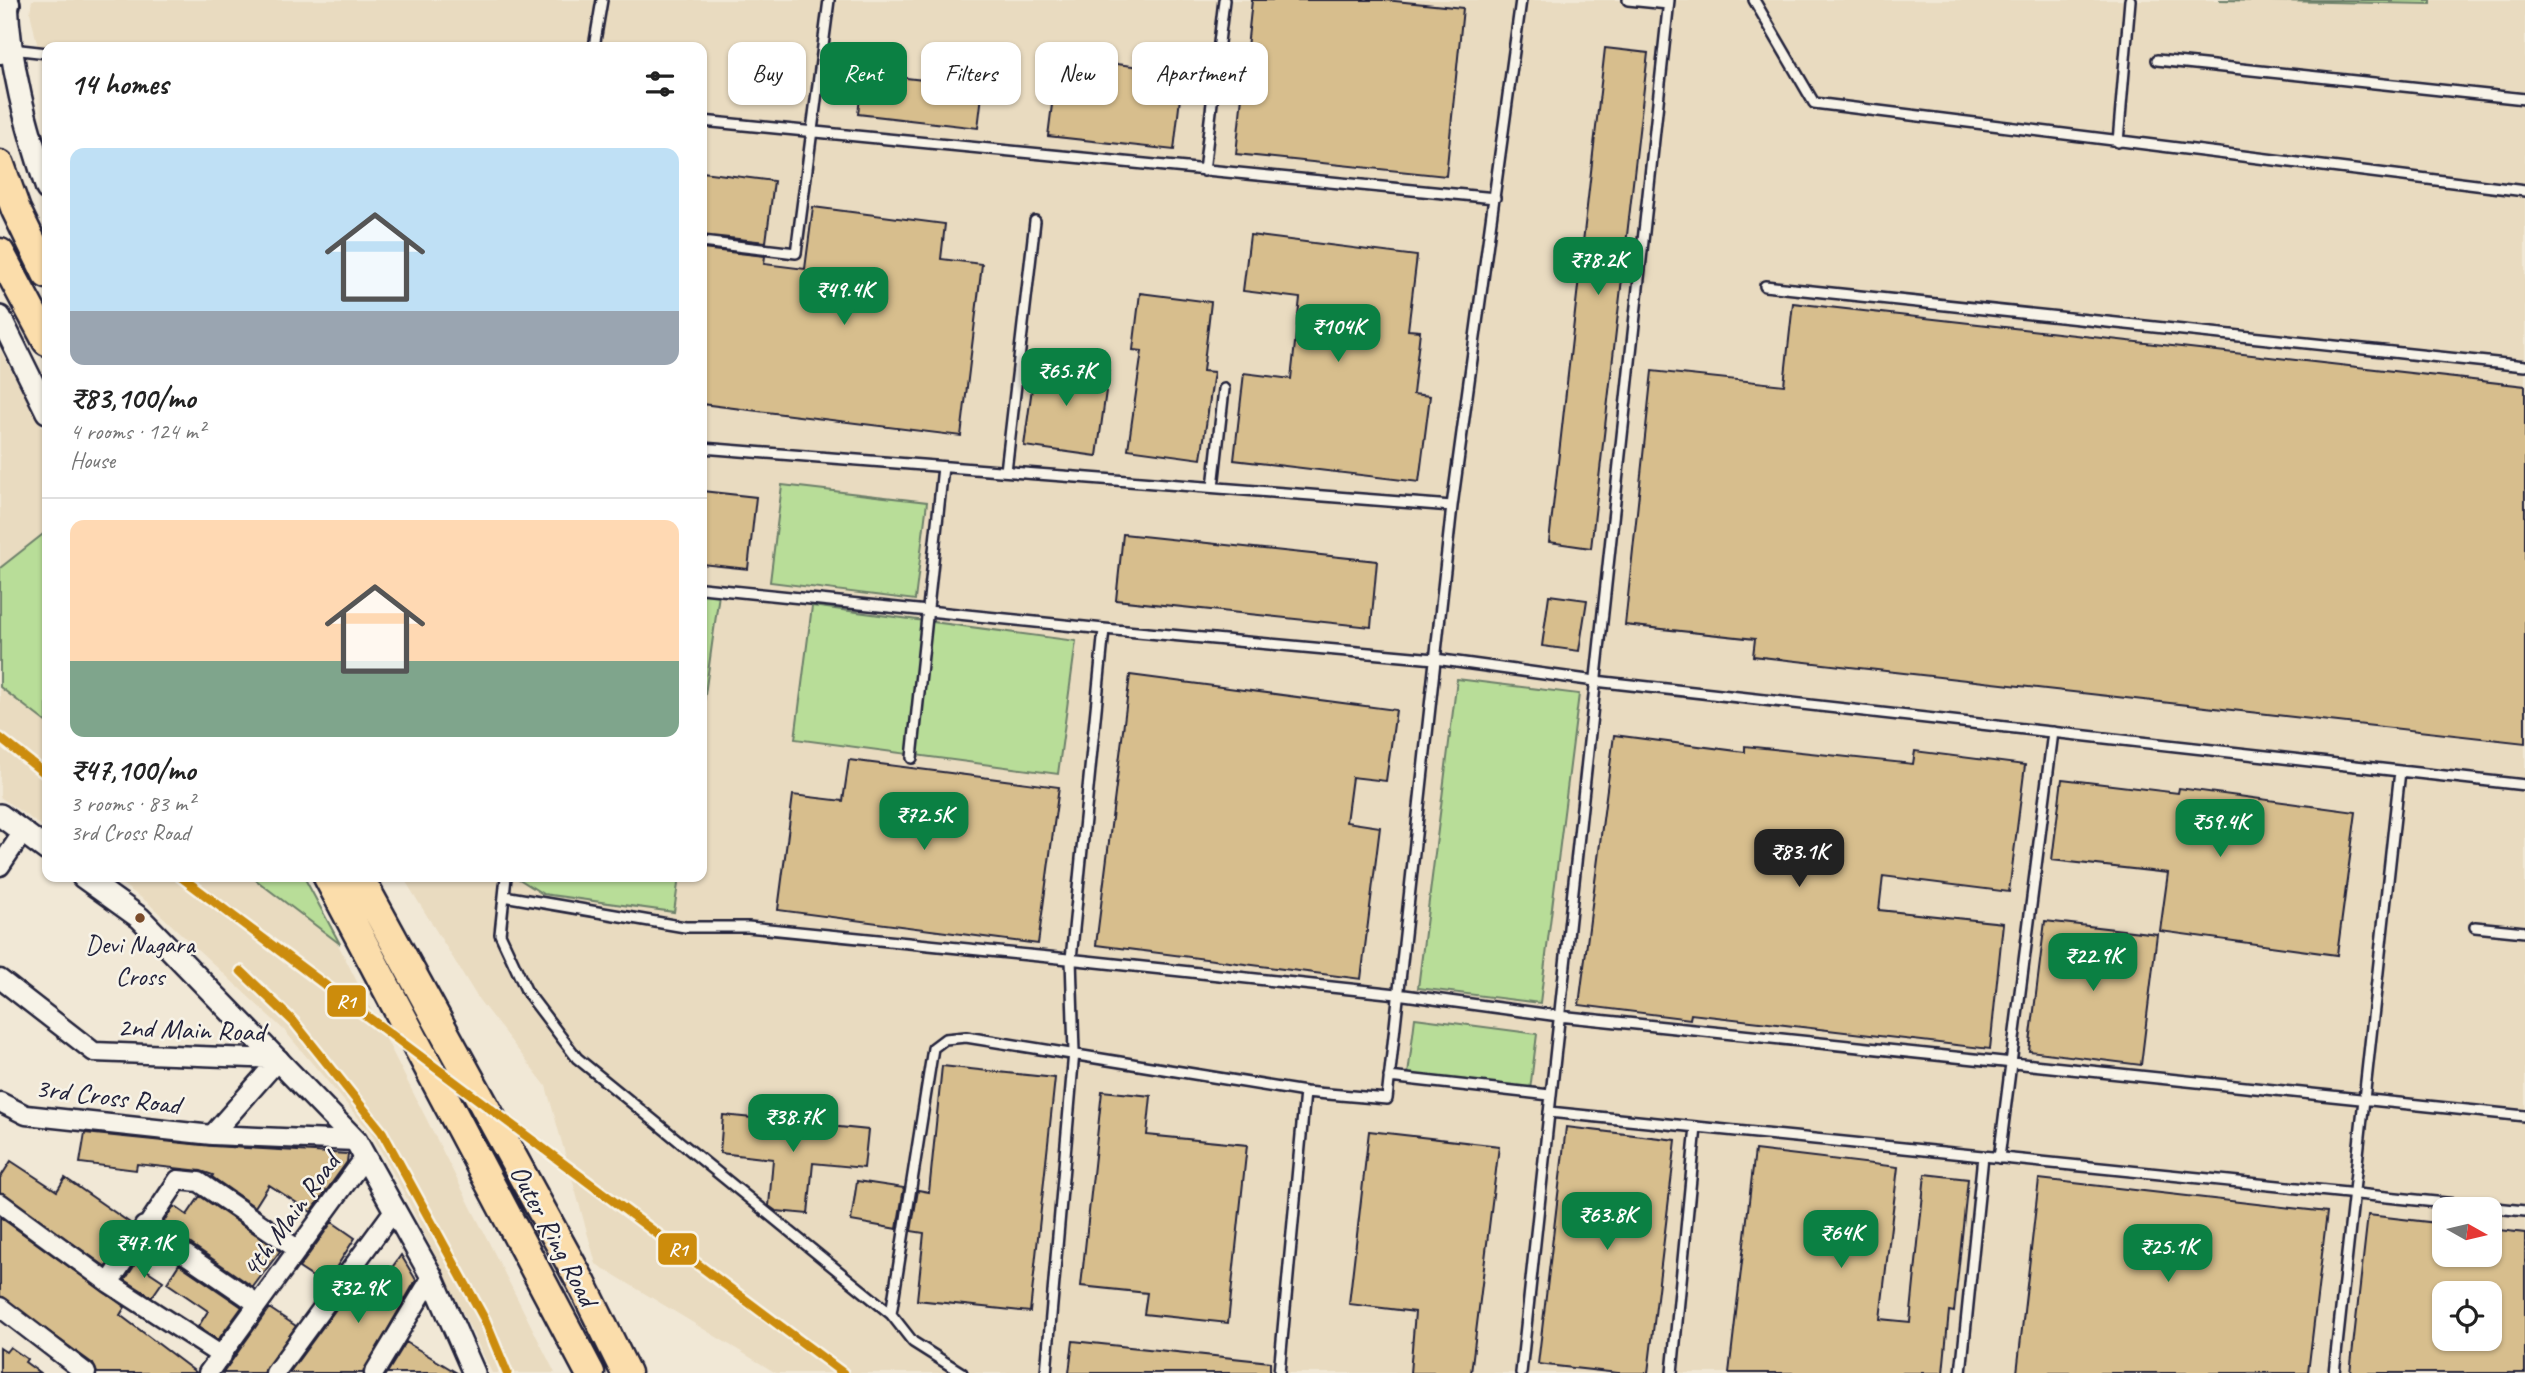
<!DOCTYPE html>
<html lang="en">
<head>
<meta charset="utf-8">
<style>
	:root { --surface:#fff; --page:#f6f6f6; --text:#222; --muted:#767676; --line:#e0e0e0; --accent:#0b8043 }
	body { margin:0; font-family:Caveat,sans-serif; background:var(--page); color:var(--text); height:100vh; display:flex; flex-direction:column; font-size:26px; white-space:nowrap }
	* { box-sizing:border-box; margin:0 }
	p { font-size:23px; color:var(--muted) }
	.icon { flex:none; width:38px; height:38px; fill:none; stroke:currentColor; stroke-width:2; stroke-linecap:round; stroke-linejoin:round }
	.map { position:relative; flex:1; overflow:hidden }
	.panel { position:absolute; left:42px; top:42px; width:665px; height:840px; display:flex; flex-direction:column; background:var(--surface); border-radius:14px; box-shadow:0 2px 5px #0004 }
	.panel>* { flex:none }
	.guide { position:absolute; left:728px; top:42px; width:665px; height:63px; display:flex; gap:14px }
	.needle { width:46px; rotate:98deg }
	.tools { position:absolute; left:2432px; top:1197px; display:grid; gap:14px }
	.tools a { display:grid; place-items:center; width:70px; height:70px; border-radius:14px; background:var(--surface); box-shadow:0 2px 5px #0004; font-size:35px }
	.price { position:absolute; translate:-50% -60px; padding:0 16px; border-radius:14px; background:var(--accent); color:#fff; font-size:23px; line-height:46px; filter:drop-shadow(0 2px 4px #0008) }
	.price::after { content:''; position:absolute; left:50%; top:42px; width:21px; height:16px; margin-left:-10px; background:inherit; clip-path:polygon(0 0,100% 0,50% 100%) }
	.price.current { background:#222; color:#fff }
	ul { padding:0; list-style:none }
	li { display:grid; align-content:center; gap:14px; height:371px; padding:0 28px }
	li+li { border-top:2px solid var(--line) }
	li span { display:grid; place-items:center; height:217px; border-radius:14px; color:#555 }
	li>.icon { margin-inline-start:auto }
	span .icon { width:126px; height:126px; fill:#fffc; stroke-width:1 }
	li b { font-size:30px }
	h2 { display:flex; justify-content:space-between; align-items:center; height:84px; padding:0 28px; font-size:30px }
	.tag { padding:0 24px; border-radius:14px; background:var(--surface); box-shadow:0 2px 5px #0004; font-size:24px; line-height:63px }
	.tag.current { background:var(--accent); color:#fff }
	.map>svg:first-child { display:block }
	.built { fill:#e9dbc0; fill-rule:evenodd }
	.green { fill:#b8dd98; stroke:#6d806a; stroke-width:2 }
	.building { fill:#d7be8d; stroke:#22223b; stroke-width:2; fill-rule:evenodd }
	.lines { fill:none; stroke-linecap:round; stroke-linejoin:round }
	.service-casing { stroke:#22223b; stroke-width:14 }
	.minor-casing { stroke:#22223b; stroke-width:23 }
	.tertiary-casing { stroke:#22223b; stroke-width:26 }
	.secondary-casing { stroke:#22223b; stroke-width:30 }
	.trunk-casing { stroke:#22223b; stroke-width:33 }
	.service { stroke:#f7f3e8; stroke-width:9 }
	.minor { stroke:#f7f3e8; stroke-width:18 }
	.tertiary { stroke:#f7f3e8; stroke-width:21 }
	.secondary { stroke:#f7f3e8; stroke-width:24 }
	.trunk { stroke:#fbddab; stroke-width:28 }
	.rail-1-casing { stroke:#f7f3e8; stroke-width:14 }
	.rail-1 { stroke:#cc8c0c; stroke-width:9 }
	.bus-dot { fill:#7a4b2a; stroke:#f7f3e8; stroke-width:2.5 }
	.labels { text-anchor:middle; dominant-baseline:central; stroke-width:5; stroke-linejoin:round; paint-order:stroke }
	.bus-label { font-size:26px; fill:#22223b; stroke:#f7f3e8 }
	.street-label { font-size:28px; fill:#22223b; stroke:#f7f3e8 }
	.line-badge { stroke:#f7f3e8; stroke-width:2.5 }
	.badge-label { font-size:19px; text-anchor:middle; font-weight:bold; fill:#fff }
</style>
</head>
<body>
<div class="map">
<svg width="2525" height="1373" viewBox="0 0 2525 1373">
	<rect width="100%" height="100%" fill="#f1e8d6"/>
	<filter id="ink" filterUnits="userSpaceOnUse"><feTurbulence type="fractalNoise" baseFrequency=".0143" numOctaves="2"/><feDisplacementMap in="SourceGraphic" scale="14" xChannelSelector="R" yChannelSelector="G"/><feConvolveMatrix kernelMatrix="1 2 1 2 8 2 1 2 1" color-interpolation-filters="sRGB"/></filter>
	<g filter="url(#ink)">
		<!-- built -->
		<path class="built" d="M32 0H2525V1373H776L596 1264 546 1086 479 1000 403 877H702V47H47V88L30 12ZM2445 1209H2490V1255H2445ZM2445 1293H2490V1339H2445Z
			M0 349 47 436V830L0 797Z
			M112 877H304L555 1373H492L406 1197 371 1133 284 1030 147 902Z"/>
		<!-- green -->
		<path class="green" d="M2219 0H2431V4Z
			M782 485 927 502 915 600 770 582Z
			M47 531V723L0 687V568Z
			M702 592 719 594 702 716Z
			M812 606 1076 641 1058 774 795 739Z
			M1457 679 1579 694 1540 1003 1418 988Z
			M252 877H304L340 944Z
			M516 877H679L674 912 543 894Z
			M1415 1018 1537 1034 1530 1090 1408 1075Z"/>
		<!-- building -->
		<path class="building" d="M1252 0H1385L1463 8 1446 176 1236 154Z
			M1605 48 1648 53 1591 548 1549 542Z
			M1058 57 1183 72 1174 150 1048 136Z
			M863 73 983 87 978 128 858 114Z
			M702 172 774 181 766 242 702 235Z
			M813 207 945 224 941 259 982 264 961 436 702 404V249L765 256 764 264 805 269Z
			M1250 235 1417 256 1408 330 1420 331 1413 394 1430 396 1419 482 1234 460 1244 373 1291 379 1300 298 1243 291Z
			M1140 293 1211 302 1203 371 1214 372 1201 459 1128 449 1142 351 1133 350Z
			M1793 303 2525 386V743L1753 656 1755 639 1625 625 1652 371 1784 385Z
			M1036 359 1109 369 1097 456 1024 446Z
			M702 491 756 497 748 569 702 564Z
			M1123 534 1377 561 1371 627 1116 600Z
			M1549 595 1587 600 1579 651 1542 646Z
			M1130 675 1396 710 1386 781 1352 777 1346 822 1380 827 1361 979 1096 945Z
			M1614 735 1745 752V746L1913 764 1915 751 2025 765 2009 892 1883 876 1879 910 2003 923 1990 1049 1691 1014 1690 1019 1579 1005Z
			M849 760 1059 787 1038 944 778 910 793 795 843 801Z
			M2062 779 2178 793 2179 788 2356 812 2337 955 2160 931 2168 873 2052 860Z
			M2045 921 2157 934 2141 1065 2029 1051Z
			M942 1066 1055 1078 1030 1312 917 1300 924 1233 911 1231 918 1190 929 1192Z
			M1102 1091 1151 1096 1147 1135 1247 1145 1228 1323 1144 1314 1147 1293 1081 1286Z
			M723 1115 868 1130 864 1168 813 1163 808 1214 776 1211 769 1206 773 1159 720 1153Z
			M1566 1127 1676 1140 1648 1373H1618L1538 1364Z
			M1369 1131 1499 1146 1471 1373H1410L1415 1312 1349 1304Z
			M85 1133 212 1146 348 1154 347 1162 311 1212 269 1185 255 1207 212 1177 213 1175 201 1171 137 1164 136 1170 80 1163Z
			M1755 1150 1898 1167 1880 1319 1910 1322 1925 1174 1968 1179 1954 1312 1949 1311 1943 1373H1729Z
			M11 1161 57 1191 65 1178 133 1225 106 1267 0 1192V1178Z
			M2039 1179 2327 1212 2308 1373H2017Z
			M857 1181 904 1188 897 1229 851 1221Z
			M200 1196 280 1251 253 1287 162 1224 174 1206 187 1215Z
			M2368 1215 2445 1224V1255H2490V1229L2525 1233V1373H2350ZM2445 1293H2490V1339H2445Z
			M0 1217 125 1307 120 1315 197 1373H97L93 1364 0 1296Z
			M332 1222 355 1238 325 1285 299 1268Z
			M401 1255 416 1280 363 1373H289L361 1275 378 1287Z
			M136 1263 163 1281 152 1297 125 1280Z
			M179 1264 242 1307 218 1340 198 1327 208 1311 167 1283Z
			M269 1308 296 1326 264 1373H223Z
			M1073 1341 1270 1362V1373H1069Z
			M406 1342 457 1373H387Z
			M10 1347 27 1359 25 1362 40 1373H0V1348L6 1352Z"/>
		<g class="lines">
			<defs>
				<path id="service" d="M1628 0 1668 4
					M1754 0 1814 103 2525 191
					M594 47 602 0
					M12 49 47 53
					M2157 60 2525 99
					M702 121 1495 198
					M2118 142 2130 0
					M1204 171 1224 0
					M702 242 796 253 829 0
					M1765 286 2525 366
					M702 448 1452 506
					M1006 471 1035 221
					M1213 487 1224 389
					M702 588 1104 629 1435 659 1595 681 2525 785
					M912 758 943 467
					M506 877 500 934 527 992 577 1058 891 1314 913 1342 962 1373
					M504 896 685 927H748L1049 957 1397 994 1559 1016 2525 1116
					M2475 927 2525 932
					M1389 1077 1550 1095
					M1549 1112 2525 1211
					M1999 1158 2053 732
					M891 1314 933 1048 945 1039 966 1037 1305 1092
					M1046 1373 1074 1052 1071 959 1104 629
					M1279 1373 1305 1092 1387 1099 1452 506 1521 0
					M1521 1373 1669 0
					M1672 1373 1696 1127
					M1961 1373 1983 1156
					M2334 1373 2400 771"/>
				<path id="minor" d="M0 866 23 832
					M0 979 94 1052 279 1059
					M0 1102 26 1115 212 1135 356 1141
					M212 1135 279 1059
					M0 1203 109 1283 178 1180 199 1182 297 1249
					M144 1226 258 1304
					M109 1283 222 1356
					M0 1307 86 1373
					M208 1373 365 1157
					M275 1373 395 1209
					M374 1373 432 1277"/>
				<path id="tertiary" d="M7 0C9 65 27 128 47 189
					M0 317 47 412
					M0 815 47 850
					M83 877 140 918 356 1141 432 1277 474 1373"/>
				<path id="secondary" d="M0 4H7
					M0 51 10 49"/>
				<path id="trunk" d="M0 165 16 210 47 274
					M0 253 47 341
					M328 877 590 1373
					M359 877 582 1284 626 1373"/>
			</defs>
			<!-- service casing -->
			<use href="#service" class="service-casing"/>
			<!-- minor casing -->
			<use href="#minor" class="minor-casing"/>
			<!-- tertiary casing -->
			<use href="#tertiary" class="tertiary-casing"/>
			<!-- secondary casing -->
			<use href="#secondary" class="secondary-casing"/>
			<!-- trunk casing -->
			<use href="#trunk" class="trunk-casing"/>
			<!-- service -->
			<use href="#service" class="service"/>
			<!-- minor -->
			<use href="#minor" class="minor"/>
			<!-- tertiary -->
			<use href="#tertiary" class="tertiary"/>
			<!-- secondary -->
			<use href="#secondary" class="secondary"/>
			<!-- trunk -->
			<use href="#trunk" class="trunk"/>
			<defs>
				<path id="rail-1" d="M0 738 47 775
					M181 877 843 1373
					M241 971 294 1022 382 1132 485 1320 507 1373"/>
			</defs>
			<!-- rail-1 casing -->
			<use href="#rail-1" class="rail-1-casing"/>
			<!-- rail-1 -->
			<use href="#rail-1" class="rail-1"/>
		</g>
	</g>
	<!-- markers -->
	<circle class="bus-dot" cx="140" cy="918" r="6"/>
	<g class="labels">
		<!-- bus labels -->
		<g class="bus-label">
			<text x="140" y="944">Devi Nagara<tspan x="140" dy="32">Cross</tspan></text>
		</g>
		<!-- street labels -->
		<g class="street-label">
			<text transform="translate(191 1029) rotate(2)">2nd Main Road</text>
			<text transform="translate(108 1096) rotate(7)">3rd Cross Road</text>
			<text transform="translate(290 1215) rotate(-54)">4th Main Road</text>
			<text transform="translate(554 1235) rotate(62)">Outer Ring Road</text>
		</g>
	</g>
	<g class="line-badge">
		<rect x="326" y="984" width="41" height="34" rx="7" fill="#cc8c0c"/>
		<rect x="657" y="1232" width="41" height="34" rx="7" fill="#cc8c0c"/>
	</g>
	<g class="badge-label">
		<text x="346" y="1008">R1</text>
		<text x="678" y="1256">R1</text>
	</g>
</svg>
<div class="tools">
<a><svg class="needle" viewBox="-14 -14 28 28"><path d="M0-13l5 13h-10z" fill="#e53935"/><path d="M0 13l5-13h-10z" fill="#767676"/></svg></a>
<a><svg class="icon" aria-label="locate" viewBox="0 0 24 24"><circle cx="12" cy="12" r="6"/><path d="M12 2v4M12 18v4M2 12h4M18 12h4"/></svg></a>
</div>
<b class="price" style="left:1598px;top:297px">₹78.2K</b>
<b class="price" style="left:844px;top:327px">₹49.4K</b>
<b class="price" style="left:1338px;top:364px">₹104K</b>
<b class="price" style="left:1066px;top:408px">₹65.7K</b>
<b class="price" style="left:924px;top:852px">₹72.5K</b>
<b class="price" style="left:2220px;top:859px">₹59.4K</b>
<b class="price current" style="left:1799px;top:889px">₹83.1K</b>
<b class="price" style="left:2093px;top:993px">₹22.9K</b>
<b class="price" style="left:793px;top:1154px">₹38.7K</b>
<b class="price" style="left:1607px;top:1252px">₹63.8K</b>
<b class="price" style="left:1841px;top:1270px">₹64K</b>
<b class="price" style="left:144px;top:1280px">₹47.1K</b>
<b class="price" style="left:2168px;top:1284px">₹25.1K</b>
<b class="price" style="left:358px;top:1325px">₹32.9K</b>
<div class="guide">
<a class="tag">Buy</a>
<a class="tag current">Rent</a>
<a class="tag">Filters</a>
<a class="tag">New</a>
<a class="tag">Apartment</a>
</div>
<section class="panel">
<h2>14 homes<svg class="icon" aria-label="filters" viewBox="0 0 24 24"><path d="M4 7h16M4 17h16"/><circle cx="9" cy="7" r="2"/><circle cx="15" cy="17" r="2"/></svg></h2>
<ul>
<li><span style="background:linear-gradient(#bfe0f5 75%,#9aa5b1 0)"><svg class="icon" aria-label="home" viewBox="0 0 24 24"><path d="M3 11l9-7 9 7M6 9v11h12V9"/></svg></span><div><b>₹83,100/mo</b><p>4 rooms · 124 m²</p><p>House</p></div></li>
<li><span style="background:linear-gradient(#ffd9b3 65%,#7fa58c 0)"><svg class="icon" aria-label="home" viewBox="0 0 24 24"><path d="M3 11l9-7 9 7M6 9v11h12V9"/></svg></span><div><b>₹47,100/mo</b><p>3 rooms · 83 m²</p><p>3rd Cross Road</p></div></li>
</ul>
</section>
</div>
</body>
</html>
